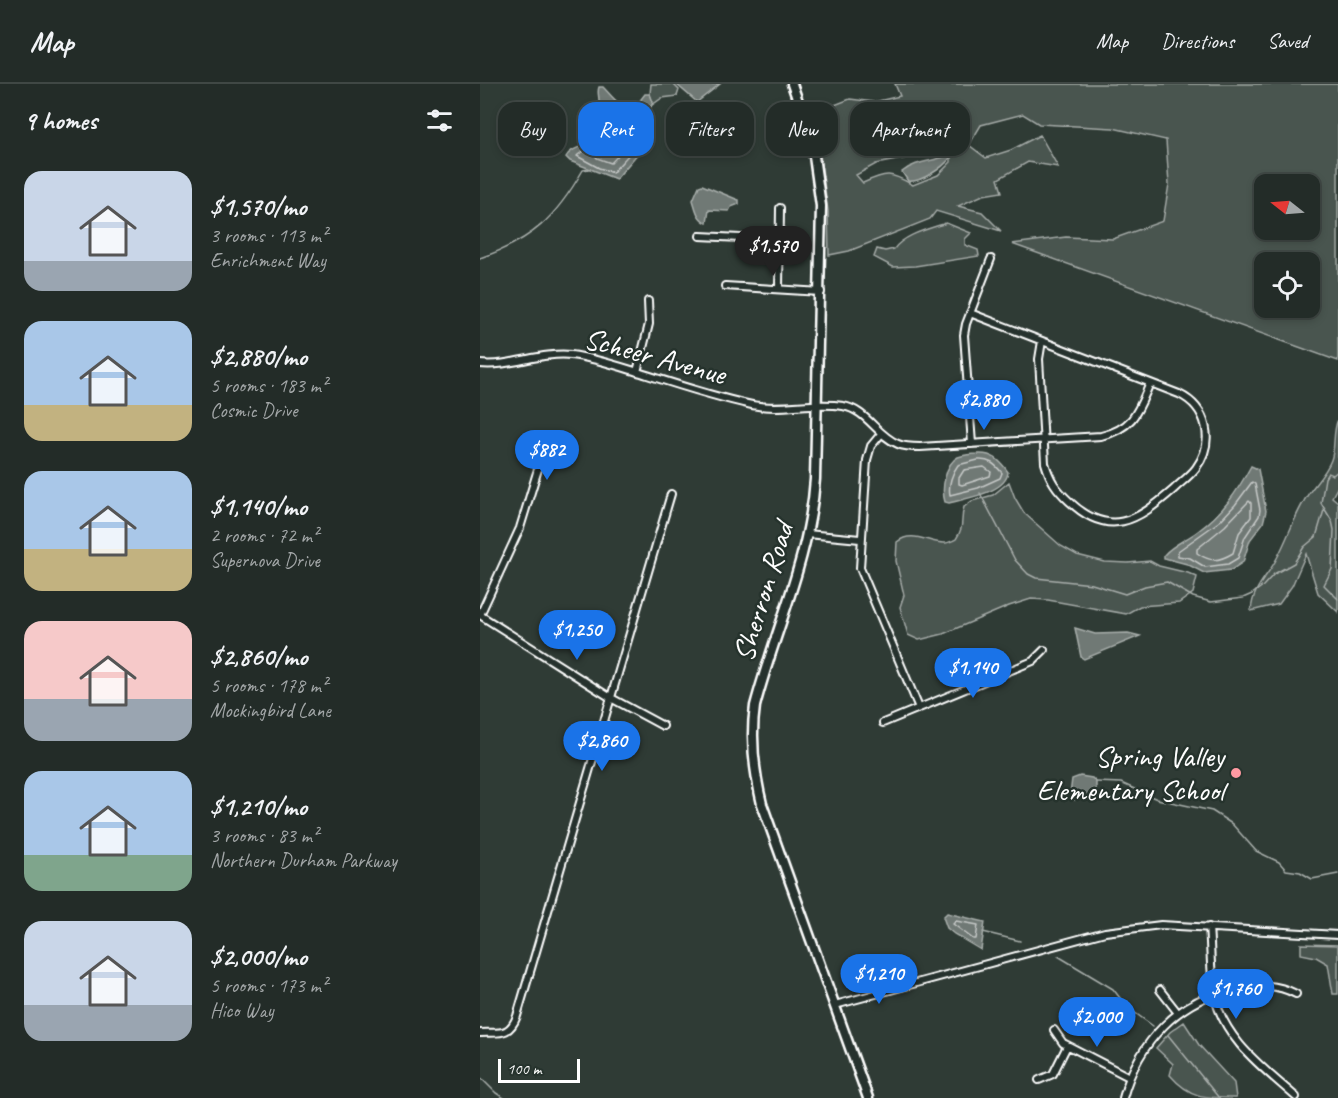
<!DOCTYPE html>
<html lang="en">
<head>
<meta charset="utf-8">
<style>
	:root { --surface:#232c28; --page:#2b3430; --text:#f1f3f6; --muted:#a3a7a8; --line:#404845; --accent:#1a73e8 }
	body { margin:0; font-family:Caveat,sans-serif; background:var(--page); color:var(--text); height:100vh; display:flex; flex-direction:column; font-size:22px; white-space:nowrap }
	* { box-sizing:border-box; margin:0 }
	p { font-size:20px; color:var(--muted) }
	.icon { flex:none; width:33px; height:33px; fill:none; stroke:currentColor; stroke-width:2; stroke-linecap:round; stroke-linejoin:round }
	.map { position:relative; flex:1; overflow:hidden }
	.side { display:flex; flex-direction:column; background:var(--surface); width:480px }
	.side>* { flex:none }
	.top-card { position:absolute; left:18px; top:18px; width:570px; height:54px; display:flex; gap:12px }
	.needle { width:39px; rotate:287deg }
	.buttons { position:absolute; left:774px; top:90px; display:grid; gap:12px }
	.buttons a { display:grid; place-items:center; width:66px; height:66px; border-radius:12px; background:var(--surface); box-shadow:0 3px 9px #0003,0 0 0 2px var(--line); font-size:30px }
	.scale { position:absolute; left:18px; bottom:15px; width:82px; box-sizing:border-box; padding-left:6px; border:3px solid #fff; border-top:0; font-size:16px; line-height:21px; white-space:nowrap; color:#fff; -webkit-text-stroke:4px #26332d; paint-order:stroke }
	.price { position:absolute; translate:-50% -51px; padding:0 14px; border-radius:21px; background:var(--accent); color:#fff; font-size:20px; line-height:39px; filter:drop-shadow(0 2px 3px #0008) }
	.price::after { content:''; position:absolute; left:50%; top:36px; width:18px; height:14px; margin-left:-9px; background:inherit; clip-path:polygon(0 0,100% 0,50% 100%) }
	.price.selected { background:#222; color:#fff }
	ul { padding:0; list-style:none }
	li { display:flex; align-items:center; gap:18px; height:150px; padding:0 24px }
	li span { display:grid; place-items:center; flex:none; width:168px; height:120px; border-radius:18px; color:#555 }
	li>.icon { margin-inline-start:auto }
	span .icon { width:72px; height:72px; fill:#fffc; stroke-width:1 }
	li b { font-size:26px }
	h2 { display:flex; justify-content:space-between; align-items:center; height:72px; padding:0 24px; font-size:26px }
	.chip { padding:0 21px; border-radius:18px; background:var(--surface); box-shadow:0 3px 9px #0003,0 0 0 2px var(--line); font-size:21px; line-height:54px }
	.chip.selected { background:var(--accent); color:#fff }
	header { display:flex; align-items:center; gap:36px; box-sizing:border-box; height:84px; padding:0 30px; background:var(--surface); border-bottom:2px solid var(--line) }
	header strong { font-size:28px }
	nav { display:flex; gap:33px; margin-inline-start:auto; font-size:21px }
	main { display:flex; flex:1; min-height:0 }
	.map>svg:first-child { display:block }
	.green { fill:#4a544f; stroke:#a4aaa7; stroke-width:1.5; fill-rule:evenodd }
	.water { fill:#707975; stroke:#a9afac; stroke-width:1.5 }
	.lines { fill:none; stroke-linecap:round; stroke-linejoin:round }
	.shore { stroke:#c6c9c8; stroke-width:1.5 }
	.stream { stroke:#a9afac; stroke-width:1.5 }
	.minor-casing { stroke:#fff; stroke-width:10 }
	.secondary-casing { stroke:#fff; stroke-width:13 }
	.minor { stroke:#26332d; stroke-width:6 }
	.secondary { stroke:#26332d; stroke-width:8 }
	.poi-dot { fill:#ff9aa2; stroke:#26332d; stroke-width:2 }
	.labels { text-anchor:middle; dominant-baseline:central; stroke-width:5; stroke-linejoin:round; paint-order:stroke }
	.street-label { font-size:30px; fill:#fff; stroke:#26332d }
	.poi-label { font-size:30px; fill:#fff; stroke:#26332d; text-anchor:end }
</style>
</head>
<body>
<header>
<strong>Map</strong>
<nav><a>Map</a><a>Directions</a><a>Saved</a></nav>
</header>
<main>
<section class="side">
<h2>9 homes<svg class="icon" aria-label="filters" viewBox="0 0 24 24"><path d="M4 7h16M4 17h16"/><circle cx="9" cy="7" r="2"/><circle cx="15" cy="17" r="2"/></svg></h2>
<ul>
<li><span style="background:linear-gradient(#c9d6e8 75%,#9aa5b1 0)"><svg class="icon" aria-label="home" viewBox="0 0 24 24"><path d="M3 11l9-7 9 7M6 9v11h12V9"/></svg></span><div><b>$1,570/mo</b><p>3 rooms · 113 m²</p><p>Enrichment Way</p></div></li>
<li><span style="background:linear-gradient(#a9c7e8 70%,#c2b280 0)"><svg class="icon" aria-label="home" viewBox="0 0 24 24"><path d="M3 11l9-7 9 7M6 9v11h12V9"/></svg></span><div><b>$2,880/mo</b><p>5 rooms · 183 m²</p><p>Cosmic Drive</p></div></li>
<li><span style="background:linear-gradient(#a9c7e8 65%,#c2b280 0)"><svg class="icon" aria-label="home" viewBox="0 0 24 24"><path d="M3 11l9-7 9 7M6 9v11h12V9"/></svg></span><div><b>$1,140/mo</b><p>2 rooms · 72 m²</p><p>Supernova Drive</p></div></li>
<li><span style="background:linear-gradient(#f6c9c9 65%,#9aa5b1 0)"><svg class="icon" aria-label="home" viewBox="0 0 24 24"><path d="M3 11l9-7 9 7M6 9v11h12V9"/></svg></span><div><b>$2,860/mo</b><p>5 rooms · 178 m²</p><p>Mockingbird Lane</p></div></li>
<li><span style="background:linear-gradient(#a9c7e8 70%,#7fa58c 0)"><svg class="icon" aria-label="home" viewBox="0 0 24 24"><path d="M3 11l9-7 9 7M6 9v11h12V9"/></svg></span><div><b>$1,210/mo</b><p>3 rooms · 83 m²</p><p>Northern Durham Parkway</p></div></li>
<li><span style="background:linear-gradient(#c9d6e8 70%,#9aa5b1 0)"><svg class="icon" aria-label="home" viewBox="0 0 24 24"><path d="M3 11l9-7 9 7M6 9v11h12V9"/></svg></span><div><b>$2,000/mo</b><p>5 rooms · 173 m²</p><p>Hico Way</p></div></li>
</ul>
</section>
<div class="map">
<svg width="858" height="1014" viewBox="0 0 858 1014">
	<rect width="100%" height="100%" fill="#2f3b35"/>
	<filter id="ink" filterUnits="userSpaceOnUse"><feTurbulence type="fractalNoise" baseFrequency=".0167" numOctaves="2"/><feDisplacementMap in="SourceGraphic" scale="12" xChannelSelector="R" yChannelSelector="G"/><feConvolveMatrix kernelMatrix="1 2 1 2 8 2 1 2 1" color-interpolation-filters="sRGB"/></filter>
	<g filter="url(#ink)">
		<!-- green -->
		<path class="green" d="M171 0H193L199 6 197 12 182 14 172 21 170 10Z
			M415 0H858V277L532 160 586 153 633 155 683 137 689 100 686 56 633 44 559 40 543 30 501 41 489 61 506 74 531 66 560 51 578 83 548 78 518 95 522 108 503 111 478 122 502 128 521 147 456 127 450 135 369 167 349 171 348 127 334 29 370 15 394 18 420 12ZM471 68V78L458 91 433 101C410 88 407 88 383 99L376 91 396 80 448 70 457 73ZM784 100H830V146H784ZM784 178H830V224H784Z
			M466 139 491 149 485 155V161L498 166 499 172 435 182 413 183 394 173 397 165 405 167 414 165C425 150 449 145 466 139Z
			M858 335V402L852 413 858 418V528L838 509 826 470 812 502 799 520 771 527C773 502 787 494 797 474 807 456 813 436 823 419 830 404 845 392 851 376 856 363 852 349 858 335Z
			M529 398 535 414 544 429 581 462 597 471 625 478 648 479 670 477 679 482 708 489 717 493 713 509 699 519 660 522 646 530 568 516 551 515 529 522 463 550 439 556 428 551 420 523 424 511 416 477 417 458C433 445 449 460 466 459 467 459 475 456 476 455 485 442 480 436 484 423L492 417 513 411Z
			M821 860 858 861V910H853L848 880 836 873 821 870Z
			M704 938 719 961 754 999 756 1014C724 1014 710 1014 690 991L693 980 676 964 690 948Z"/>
		<!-- water -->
		<path class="water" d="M196 0H240L217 18Z
			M119 3H123C133 13 140 26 155 23L165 10H170L173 18 157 56 159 68 136 95 90 77 86 73C92 62 107 64 113 54 118 44 120 28 119 17 119 11 117 8 119 3Z
			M469 71 470 74C463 84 440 99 428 97L422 88C437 76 454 78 469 71Z
			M222 101 256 115 259 116V120L251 123 249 127 229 126 227 139C217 135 216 125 213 116L219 102Z
			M498 370C512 369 520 376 528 388 526 409 486 414 469 419L465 418C461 405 465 380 478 373 484 371 492 370 498 370Z
			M771 382 778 385 786 427 783 439 770 456 763 478 751 486 724 489 707 480 684 474V471C692 461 708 455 718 447 743 429 757 408 771 382Z
			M595 544 615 550 648 549 660 552 604 575 601 573Z
			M600 692 612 694 616 698V705L610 711 594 716 590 711 592 695Z
			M467 829 505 838 501 866 474 850 467 844 463 833Z"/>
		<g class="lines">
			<!-- shore -->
			<path class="shore" d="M126 20C139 22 142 33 159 28L162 30 151 54 152 67 133 88 119 84 97 72C101 67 108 67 113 62 125 53 123 32 126 20Z
				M135 33 147 37 149 40 144 53V65L131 79 117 74 115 71 125 59 131 35Z
				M498 376C509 375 515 380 522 389L520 394 498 404 470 411C468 401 472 389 478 381Z
				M504 383 511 388 510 392 482 401 479 400V394L484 386Z
				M772 398 775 400 780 426 779 432 765 453 758 474 748 480 725 483 710 474 698 472V467L740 437 755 421Z
				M769 417 771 419V433L759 449 753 469C738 478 730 478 717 469V465L745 442Z
				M476 837 498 841 496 855H493L473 840Z"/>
			<!-- stream -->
			<path class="stream" d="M0 174C53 156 76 133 103 86L109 85
				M858 387 853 391 848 389 845 394 841 419 852 437 854 446 852 485 844 501 858 515
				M500 409 535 476 548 490 556 494 612 500 645 510 665 502 687 498 713 513 731 518 763 514 772 510 783 502 794 490 814 479 824 463 836 453 844 426
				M616 698 641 699 677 715 732 727 752 740 776 767 799 778 806 786 820 788 832 795 858 790
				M503 848 540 857
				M578 872 633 905 647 923 673 942
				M688 951 739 1014
				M0 993 16 1009 24 1014"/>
			<defs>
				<path id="minor" d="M220 152 300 156
					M245 202 341 208
					M299 205 300 124
					M490 229 699 310C728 324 735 358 716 384 710 392 700 399 693 406 657 437 629 455 589 417 576 405 570 396 565 379L559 275 562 257
					M0 280C31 283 60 268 91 271 115 274 138 282 161 289 198 301 234 313 272 321 302 327 332 317 363 322 387 326 396 351 418 360 425 363 433 363 440 363L621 352C654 344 658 327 670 299
					M157 288 169 240 168 217
					M401 350 391 362 387 376 380 484 439 624
					M492 360 484 251 486 240 511 175
					M327 450 380 455
					M0 531 131 614 183 642
					M0 531 40 444 62 372
					M403 639 553 577 564 566
					M729 843C731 865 730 887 734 909 743 955 782 983 816 1013
					M680 906 698 929
					M355 921 625 848 681 841 858 851
					M574 946 583 959 649 993
					M0 949C19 948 29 953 37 932L191 410
					M559 996 573 990 587 962
					M643 1014C658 958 699 914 757 904 778 900 797 900 816 910"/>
				<path id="secondary" d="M312 0 332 58 341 122 335 395C330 473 295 546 275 622 270 656 274 687 282 720L388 1014"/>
			</defs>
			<!-- minor casing -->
			<use href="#minor" class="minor-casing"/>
			<!-- secondary casing -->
			<use href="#secondary" class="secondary-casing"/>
			<!-- minor -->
			<use href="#minor" class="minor"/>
			<!-- secondary -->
			<use href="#secondary" class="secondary"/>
		</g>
	</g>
	<!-- markers -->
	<circle class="poi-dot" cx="756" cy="689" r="6"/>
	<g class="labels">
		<!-- street labels -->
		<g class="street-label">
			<text transform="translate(175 272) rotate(15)">Scheer Avenue</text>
			<text transform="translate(283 508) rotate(-73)">Sherron Road</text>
		</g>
		<!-- poi labels -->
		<g class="poi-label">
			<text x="744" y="672">Spring Valley<tspan x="744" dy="34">Elementary School</tspan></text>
		</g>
	</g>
</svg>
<div class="buttons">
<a><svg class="needle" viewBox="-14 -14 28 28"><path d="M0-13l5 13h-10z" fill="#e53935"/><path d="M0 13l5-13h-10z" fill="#a3a7a8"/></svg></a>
<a><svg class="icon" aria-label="locate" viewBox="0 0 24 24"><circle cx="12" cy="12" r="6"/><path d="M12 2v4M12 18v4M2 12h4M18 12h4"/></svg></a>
</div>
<div class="scale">100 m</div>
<b class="price selected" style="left:293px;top:193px">$1,570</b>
<b class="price" style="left:504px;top:347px">$2,880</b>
<b class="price" style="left:67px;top:397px">$882</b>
<b class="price" style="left:97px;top:577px">$1,250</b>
<b class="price" style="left:493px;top:615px">$1,140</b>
<b class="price" style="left:122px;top:688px">$2,860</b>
<b class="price" style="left:399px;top:921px">$1,210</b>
<b class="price" style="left:756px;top:936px">$1,760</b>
<b class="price" style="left:617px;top:964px">$2,000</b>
<div class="top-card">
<a class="chip">Buy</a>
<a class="chip selected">Rent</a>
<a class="chip">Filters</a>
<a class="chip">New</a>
<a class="chip">Apartment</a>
</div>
</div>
</main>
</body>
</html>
